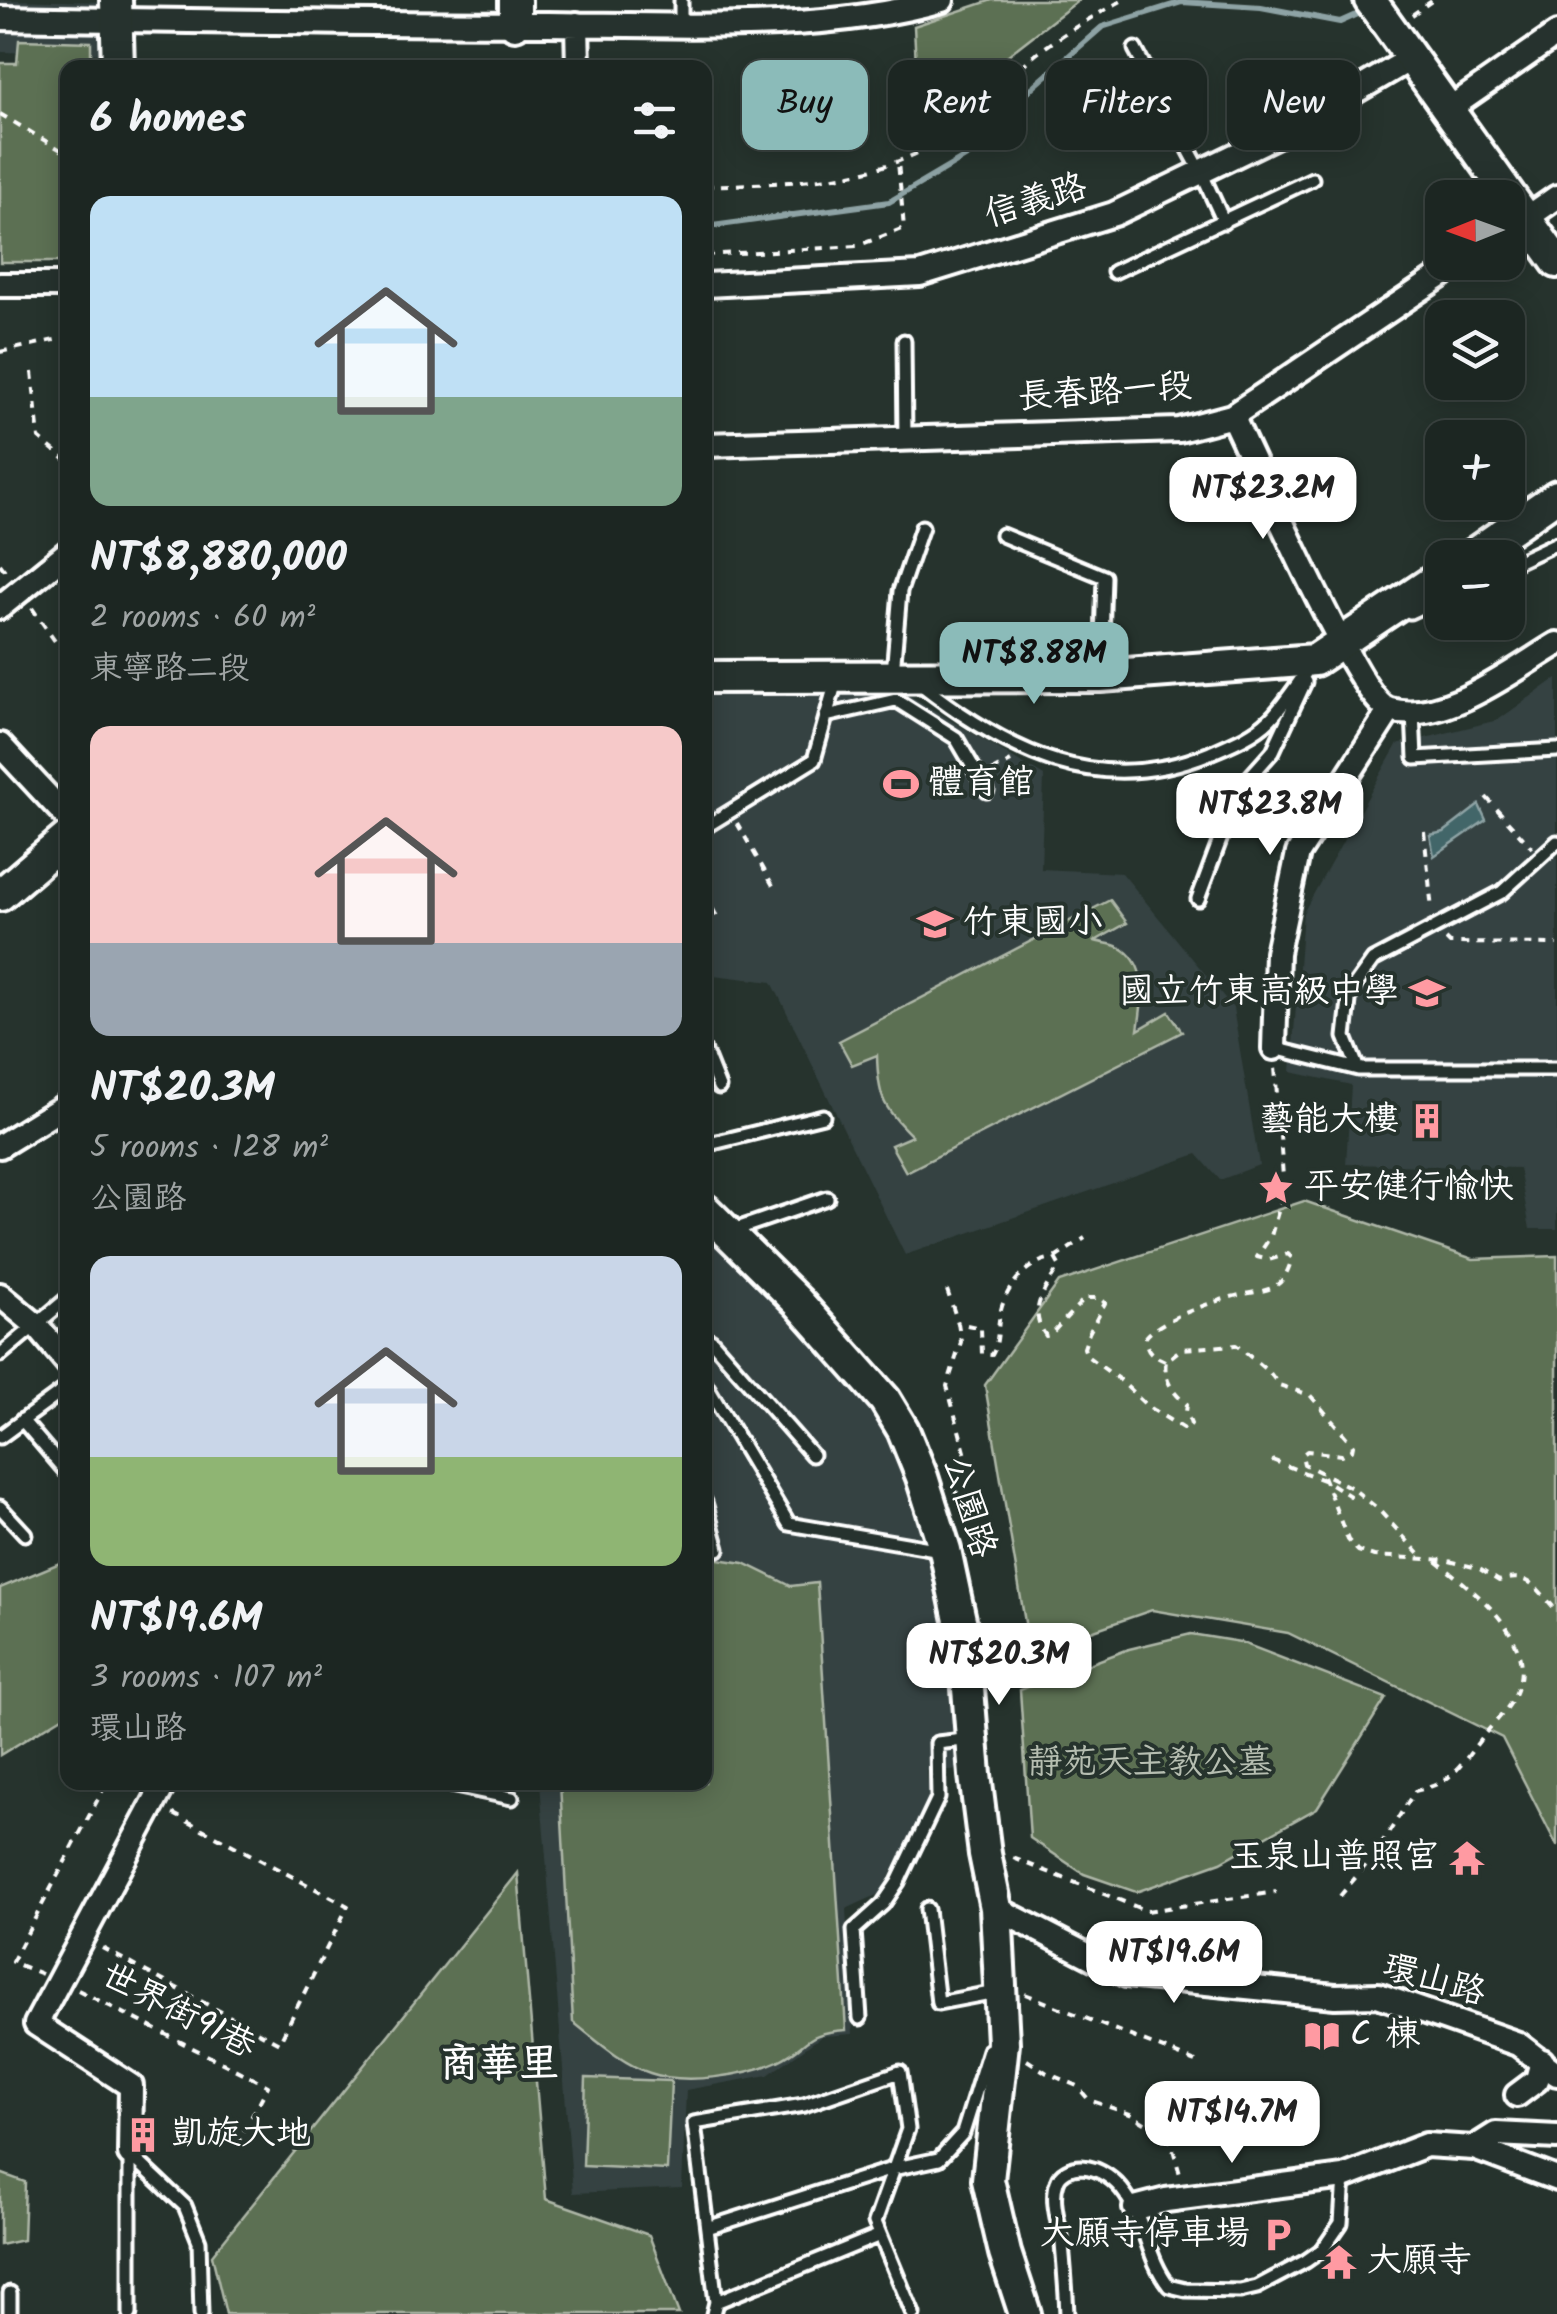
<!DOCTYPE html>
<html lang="en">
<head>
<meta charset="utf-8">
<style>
	:root { --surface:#1c2622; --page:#29322f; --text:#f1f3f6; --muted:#a0a5a5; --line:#3a4340; --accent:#8bbbb9 }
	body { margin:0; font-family:Kalam,"LXGW WenKai TC",sans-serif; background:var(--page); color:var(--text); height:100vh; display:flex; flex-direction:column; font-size:38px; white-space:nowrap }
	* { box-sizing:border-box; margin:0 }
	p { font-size:32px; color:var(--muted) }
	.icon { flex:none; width:55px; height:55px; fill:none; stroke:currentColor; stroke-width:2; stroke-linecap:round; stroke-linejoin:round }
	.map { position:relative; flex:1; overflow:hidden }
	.sheet { position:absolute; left:60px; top:60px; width:652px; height:1730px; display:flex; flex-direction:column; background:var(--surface); border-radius:20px; box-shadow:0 5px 25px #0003,0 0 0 2px var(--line) }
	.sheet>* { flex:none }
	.banner { position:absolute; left:742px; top:60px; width:662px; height:90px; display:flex; gap:20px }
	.needle { width:65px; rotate:269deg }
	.tools { position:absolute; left:1425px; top:180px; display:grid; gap:20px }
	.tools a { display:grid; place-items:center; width:100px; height:100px; border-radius:20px; background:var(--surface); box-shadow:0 5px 25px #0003,0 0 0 2px var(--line); font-size:50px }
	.price { position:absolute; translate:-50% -85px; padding:0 22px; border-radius:20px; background:#fff; color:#222; font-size:32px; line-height:65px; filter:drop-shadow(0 2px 5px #0008) }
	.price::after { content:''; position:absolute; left:50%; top:60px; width:30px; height:22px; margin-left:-15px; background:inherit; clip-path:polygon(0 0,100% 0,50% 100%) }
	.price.active { background:var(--accent); color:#111 }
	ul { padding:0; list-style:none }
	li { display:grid; align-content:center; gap:20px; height:530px; padding:0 30px }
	li span { display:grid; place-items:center; height:310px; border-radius:20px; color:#555 }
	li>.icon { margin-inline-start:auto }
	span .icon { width:180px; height:180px; fill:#fffc; stroke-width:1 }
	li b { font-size:42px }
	h2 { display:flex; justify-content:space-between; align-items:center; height:120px; padding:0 30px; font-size:42px }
	.chip { padding:0 35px; border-radius:20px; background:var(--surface); box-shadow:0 5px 25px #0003,0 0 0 2px var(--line); font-size:35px; line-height:90px }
	.chip.active { background:var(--accent); color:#111 }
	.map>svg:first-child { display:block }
	.built { fill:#354242 }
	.green { fill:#5c6f52; stroke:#aeb7a8; stroke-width:2.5 }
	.water { fill:#436669; stroke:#8ea3a5; stroke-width:2.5 }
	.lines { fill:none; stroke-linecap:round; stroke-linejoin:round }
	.stream { stroke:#8ea3a5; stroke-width:6 }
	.lane-casing { stroke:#fff; stroke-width:19 }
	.street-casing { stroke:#fff; stroke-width:30 }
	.secondary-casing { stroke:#fff; stroke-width:38 }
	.path { stroke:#fff; stroke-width:4; stroke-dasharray:8 8; stroke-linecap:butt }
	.lane { stroke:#26332d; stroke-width:11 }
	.street { stroke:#26332d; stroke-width:22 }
	.secondary { stroke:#26332d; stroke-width:30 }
	.labels { text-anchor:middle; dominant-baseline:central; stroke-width:8; stroke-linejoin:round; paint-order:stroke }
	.street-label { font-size:35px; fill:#fff; stroke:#26332d }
	.poi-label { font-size:35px; fill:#fff; stroke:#26332d; text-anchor:start }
	.park-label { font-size:35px; fill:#b6beb1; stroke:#26332d }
	.quarter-label { font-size:40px; font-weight:bold; fill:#fff; stroke:#26332d }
</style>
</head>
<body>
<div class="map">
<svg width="1557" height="2314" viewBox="0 0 1557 2314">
	<rect width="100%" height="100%" fill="#26332d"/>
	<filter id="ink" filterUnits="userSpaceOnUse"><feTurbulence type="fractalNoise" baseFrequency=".01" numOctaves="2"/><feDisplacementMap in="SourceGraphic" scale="20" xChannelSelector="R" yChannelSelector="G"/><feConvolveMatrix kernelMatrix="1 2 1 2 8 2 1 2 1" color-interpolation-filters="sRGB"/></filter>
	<g filter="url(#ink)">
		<!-- built -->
		<path class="built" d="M0 0 105 2 104 54 0 52Z
			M1557 678V1229H1530L1519 1168 1346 1164 1351 1085 1291 1072 1303 913 1397 745 1498 720Z
			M895 687 1044 776 1041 869 1122 873 1233 1008 1259 1165 1220 1180 1197 1154 905 1255 772 982 705 974V695Z
			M705 1231 888 1394 952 1567 969 1769 927 1771 929 1799 881 1893 846 1909 853 2034 822 2036 768 2075 686 2090 682 2188 573 2193 540 1783 705 1782Z"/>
		<!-- green -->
		<path class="green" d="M992 0H1079L919 124 914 26Z
			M19 40 91 42V67L68 68 67 262H0V63H17Z
			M1110 900 1127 923 1095 941C1102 943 1113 944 1119 947 1150 963 1142 1003 1138 1030L1169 1012 1182 1032 906 1172 891 1145 912 1136C882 1107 878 1096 877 1055L852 1065 839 1041Z
			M1304 1201 1473 1259 1557 1256V1846L1502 1738 1288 1633 1152 1610 1030 1652 985 1385 1059 1282Z
			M705 1557 744 1563 791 1586 817 1583 846 2030C802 2033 811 2045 778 2061 746 2076 684 2085 650 2073 622 2064 596 2040 573 2022L560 1783 705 1782Z
			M67 1560V1714L0 1755V1588Z
			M1191 1634 1240 1642 1386 1698 1317 1808 1221 1862 1136 1892 1084 1874 1030 1838 1020 1690 1129 1649Z
			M518 1873 546 2199 649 2235 679 2314H226L212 2255Z
			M586 2078 671 2081 667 2170 583 2166Z
			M0 2173 25 2182 23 2240 0 2245Z"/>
		<!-- water -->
		<path class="water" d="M1479 805 1486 820 1434 856 1430 835 1444 832Z"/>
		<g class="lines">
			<!-- stream -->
			<path class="stream" d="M705 227 889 202 972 153 1024 95 1102 27 1182 2 1261 7 1340 22 1367 10"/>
			<defs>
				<path id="lane" d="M681 0V24
					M1135 49 1201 172 1224 222
					M1114 272 1312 179
					M904 341 905 438
					M1002 535 1104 577 1101 672
					M1508 566 1557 543
					M1410 612 1442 597
					M893 673 900 591 922 527
					M919 683C1007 752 1098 799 1210 753 1231 744 1254 735 1270 719 1286 703 1299 681 1312 664
					M1413 712 1415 758 1557 750
					M826 716 896 700 956 738 987 791
					M705 827 814 760 836 681
					M1557 842 1502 892 1373 960 1350 992 1345 1037 1358 1069H1557
					M1198 899 1239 789 1273 751 1305 682
					M1274 1048 1358 1069
					M705 1052 719 1087
					M705 1145 823 1116
					M731 1231 827 1198
					M705 1346 711 1340 812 1455
					M0 1355 68 1298
					M705 1383 789 1524 941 1550
					M22 1420 68 1474
					M0 1437 68 1387
					M705 1502 718 1549
					M0 1507 25 1534
					M436 1782 512 1798
					M927 1909 938 2003 996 1992
					M860 2018 854 1930 883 1904 898 1882 938 1798 937 1743 972 1739
					M130 2154 185 2206 199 2241 201 2314
					M707 2228 892 2169 939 2159 963 2133 989 2050
					M10 2293V2314
					M716 2302 880 2235
					M130 2314V2154
					M713 2314 716 2302 694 2123 804 2105 900 2072 908 2129 875 2222 913 2314
					M1067 2314C1066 2291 1064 2267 1062 2244 1060 2225 1050 2201 1057 2182 1060 2172 1071 2167 1082 2167 1100 2168 1116 2180 1126 2195 1146 2223 1147 2258 1169 2286L1186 2290 1240 2291 1257 2287 1306 2261 1323 2249 1341 2223 1344 2177"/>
				<path id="street" d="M0 18C183 22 365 23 548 24 671 25 825 34 942 0
					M577 24 578 68
					M1449 109 1557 34
					M1508 231 1557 197
					M0 285H68
					M705 285 920 274 1114 214 1298 125 1412 58
					M1232 416C1253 459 1359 702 1390 710 1444 725 1513 670 1557 644
					M705 445 1179 430 1232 416 1461 262
					M0 607 68 552
					M0 745 68 818
					M1274 1048 1277 953 1298 853 1390 710
					M0 1146 68 1104
					M0 1295 37 1326 68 1363
					M996 1908 1126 1975 1335 1996 1378 1995 1518 2044 1557 2074
					M1517 2095 1537 2080 1542 2061
					M1474 2148 1496 2134 1557 2137
					M130 2154 131 2086 36 2024 165 1782
					M1135 2208 1166 2200 1344 2177 1426 2145 1474 2148 1557 2179"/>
				<path id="secondary" d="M116 0 118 68
					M515 0V24
					M1370 0 1557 262
					M1468 558 1557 496
					M705 677 1100 676 1315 660 1442 575
					M0 895 68 837
					M705 1210 798 1302 885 1400 903 1430 922 1477 945 1550 964 1639 975 1775 985 1854 996 1908 1003 2043 988 2180 1005 2253 1025 2314"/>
			</defs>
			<!-- lane casing -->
			<use href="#lane" class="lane-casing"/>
			<!-- street casing -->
			<use href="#street" class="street-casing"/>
			<!-- secondary casing -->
			<use href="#secondary" class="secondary-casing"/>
			<!-- path -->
			<path class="path" d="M1325 0H1336
				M1412 15 1433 0
				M0 114 66 153
				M705 186C792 182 882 184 955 131 980 114 998 87 1021 67 1052 39 1087 20 1123 0
				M705 255 857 246 904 228 898 162
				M0 352 68 337
				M32 372 39 438 68 462
				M0 564 9 576
				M32 608 68 660
				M992 771 1011 761
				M1486 797 1532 848
				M737 823 775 889
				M1424 831 1432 910
				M705 895 720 922
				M1446 939 1450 943 1557 944
				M1055 1258 1085 1238
				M947 1290 958 1323
				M1165 1361C1153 1356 1145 1351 1146 1337 1160 1319 1217 1300 1239 1295 1269 1289 1282 1293 1292 1258L1288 1254 1269 1260 1257 1257 1271 1236 1284 1191 1275 1067
				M1272 1460 1328 1482 1358 1501
				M1323 1476 1348 1540 1358 1551 1374 1556 1445 1560 1478 1568 1499 1581C1531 1571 1537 1590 1557 1611
				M954 1498 968 1463 947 1386 961 1342 958 1323 981 1328 982 1354 992 1355C999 1343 997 1329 1000 1314 1005 1288 1027 1260 1055 1258L1059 1265C1046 1291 1026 1308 1046 1336L1050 1335 1085 1298H1100L1105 1303 1089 1333 1084 1348 1087 1356 1121 1381 1148 1407 1186 1430 1191 1424 1186 1412 1187 1404C1173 1394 1163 1379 1166 1361L1181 1349 1236 1345 1270 1373 1279 1385 1310 1395 1353 1445 1352 1450 1341 1455 1307 1451 1302 1455 1304 1464 1352 1488 1377 1508 1424 1559
				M1013 1858 1147 1911 1276 1892
				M1340 1896 1376 1853 1415 1791C1452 1783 1458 1769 1480 1740 1490 1726 1506 1713 1514 1697 1543 1639 1473 1591 1435 1560
				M102 1948 279 2043 348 1906 170 1812
				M42 1974 12 1962 107 1782
				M78 1990 268 2086 236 2146
				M1025 1994 1201 2064
				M1027 2060 1047 2073 1077 2086 1089 2100 1130 2114 1163 2134 1171 2142 1181 2178"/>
			<!-- lane -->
			<use href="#lane" class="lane"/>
			<!-- street -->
			<use href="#street" class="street"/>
			<!-- secondary -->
			<use href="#secondary" class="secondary"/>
		</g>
	</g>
	<!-- icons -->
	<defs>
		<symbol id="stadium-bare" viewBox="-9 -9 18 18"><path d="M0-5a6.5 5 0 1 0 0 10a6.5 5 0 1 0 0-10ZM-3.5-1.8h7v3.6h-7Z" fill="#ff9aa2" stroke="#26332d" stroke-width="2.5" paint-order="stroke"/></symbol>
		<symbol id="school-bare" viewBox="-9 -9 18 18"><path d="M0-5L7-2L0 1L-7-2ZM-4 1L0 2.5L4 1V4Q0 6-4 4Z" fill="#ff9aa2" stroke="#26332d" stroke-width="2.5" paint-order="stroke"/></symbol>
		<symbol id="building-bare" viewBox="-9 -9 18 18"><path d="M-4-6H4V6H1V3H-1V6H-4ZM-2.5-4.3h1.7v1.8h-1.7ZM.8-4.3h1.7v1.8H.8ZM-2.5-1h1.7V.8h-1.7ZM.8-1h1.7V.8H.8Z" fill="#ff9aa2" stroke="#26332d" stroke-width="2.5" paint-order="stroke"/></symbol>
		<symbol id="sight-bare" viewBox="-9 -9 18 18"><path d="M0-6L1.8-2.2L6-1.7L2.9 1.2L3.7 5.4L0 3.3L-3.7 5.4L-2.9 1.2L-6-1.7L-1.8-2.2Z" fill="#ff9aa2" stroke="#26332d" stroke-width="2.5" paint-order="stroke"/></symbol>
		<symbol id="temple-bare" viewBox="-9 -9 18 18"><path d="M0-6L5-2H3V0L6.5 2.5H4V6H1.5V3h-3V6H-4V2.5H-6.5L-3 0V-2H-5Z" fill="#ff9aa2" stroke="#26332d" stroke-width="2.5" paint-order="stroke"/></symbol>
		<symbol id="library-bare" viewBox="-9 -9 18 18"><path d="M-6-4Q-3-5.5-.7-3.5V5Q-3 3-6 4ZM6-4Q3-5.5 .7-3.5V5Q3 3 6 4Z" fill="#ff9aa2" stroke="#26332d" stroke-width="2.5" paint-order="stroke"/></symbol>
		<symbol id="parking-bare" viewBox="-9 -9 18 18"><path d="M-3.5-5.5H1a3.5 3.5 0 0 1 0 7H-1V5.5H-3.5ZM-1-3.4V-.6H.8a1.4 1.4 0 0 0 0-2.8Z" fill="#ff9aa2" stroke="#26332d" stroke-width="2.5" paint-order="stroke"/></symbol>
	</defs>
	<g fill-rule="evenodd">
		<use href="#stadium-bare" x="876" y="759" width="50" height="50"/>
		<use href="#school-bare" x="910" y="899" width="50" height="50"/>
		<use href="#school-bare" x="1402" y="968" width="50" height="50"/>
		<use href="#building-bare" x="1402" y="1096" width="50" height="50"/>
		<use href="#sight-bare" x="1251" y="1163" width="50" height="50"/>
		<use href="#temple-bare" x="1442" y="1833" width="50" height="50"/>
		<use href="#library-bare" x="1297" y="2011" width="50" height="50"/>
		<use href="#building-bare" x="118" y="2110" width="50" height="50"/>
		<use href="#parking-bare" x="1253" y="2210" width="50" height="50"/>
		<use href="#temple-bare" x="1314" y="2237" width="50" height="50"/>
	</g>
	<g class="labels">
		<!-- street labels -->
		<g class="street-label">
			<text transform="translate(1036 202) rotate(-17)">信義路</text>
			<text transform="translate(1105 393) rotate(-4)">長春路一段</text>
			<text transform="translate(968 1507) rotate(73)">公園路</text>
			<text transform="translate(1434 1981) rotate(16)">環山路</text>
			<text transform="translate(178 2012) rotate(27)">世界街91巷</text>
		</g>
		<!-- poi labels -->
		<g class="poi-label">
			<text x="929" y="784">體育館</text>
			<text x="963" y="924">竹東國小</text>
			<text x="1399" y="993" text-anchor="end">國立竹東高級中學</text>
			<text x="1399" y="1121" text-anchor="end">藝能大樓</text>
			<text x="1304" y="1188">平安健行愉快</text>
			<text x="1439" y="1858" text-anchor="end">玉泉山普照宮</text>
			<text x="1350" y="2036">C 棟</text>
			<text x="171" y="2135">凱旋大地</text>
			<text x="1250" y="2235" text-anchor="end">大願寺停車場</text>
			<text x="1367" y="2262">大願寺</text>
		</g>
		<!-- park labels -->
		<g class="park-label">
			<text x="1150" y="1764">靜苑天主教公墓</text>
		</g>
		<!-- quarter labels -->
		<g class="quarter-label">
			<text x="499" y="2065">商華里</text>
		</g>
	</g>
</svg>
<div class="tools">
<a><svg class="needle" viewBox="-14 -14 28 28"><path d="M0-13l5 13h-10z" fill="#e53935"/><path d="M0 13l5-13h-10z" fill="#a0a5a5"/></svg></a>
<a><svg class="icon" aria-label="layers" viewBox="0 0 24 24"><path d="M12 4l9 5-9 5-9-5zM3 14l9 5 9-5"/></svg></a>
<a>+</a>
<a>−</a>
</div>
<b class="price" style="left:1263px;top:542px">NT$23.2M</b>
<b class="price active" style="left:1034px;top:707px">NT$8.88M</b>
<b class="price" style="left:1270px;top:858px">NT$23.8M</b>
<b class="price" style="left:999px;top:1708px">NT$20.3M</b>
<b class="price" style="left:1174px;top:2006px">NT$19.6M</b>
<b class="price" style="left:1232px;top:2166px">NT$14.7M</b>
<div class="banner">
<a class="chip active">Buy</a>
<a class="chip">Rent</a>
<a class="chip">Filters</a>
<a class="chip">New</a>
</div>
<section class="sheet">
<h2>6 homes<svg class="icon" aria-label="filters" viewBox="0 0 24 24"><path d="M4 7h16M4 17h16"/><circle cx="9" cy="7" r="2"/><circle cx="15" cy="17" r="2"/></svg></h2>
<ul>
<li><span style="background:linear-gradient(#bfe0f5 65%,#7fa58c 0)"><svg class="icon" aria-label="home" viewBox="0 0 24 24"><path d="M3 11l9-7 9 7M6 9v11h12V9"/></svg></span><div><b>NT$8,880,000</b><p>2 rooms · 60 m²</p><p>東寧路二段</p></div></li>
<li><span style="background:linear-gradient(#f6c9c9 70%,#9aa5b1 0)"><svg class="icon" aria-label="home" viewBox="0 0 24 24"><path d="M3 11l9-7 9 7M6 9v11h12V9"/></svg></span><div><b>NT$20.3M</b><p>5 rooms · 128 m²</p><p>公園路</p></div></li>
<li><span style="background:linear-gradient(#c9d6e8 65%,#8fb573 0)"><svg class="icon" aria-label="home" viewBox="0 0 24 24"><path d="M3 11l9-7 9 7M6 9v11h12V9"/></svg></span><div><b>NT$19.6M</b><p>3 rooms · 107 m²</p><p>環山路</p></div></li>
</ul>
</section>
</div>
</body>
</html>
